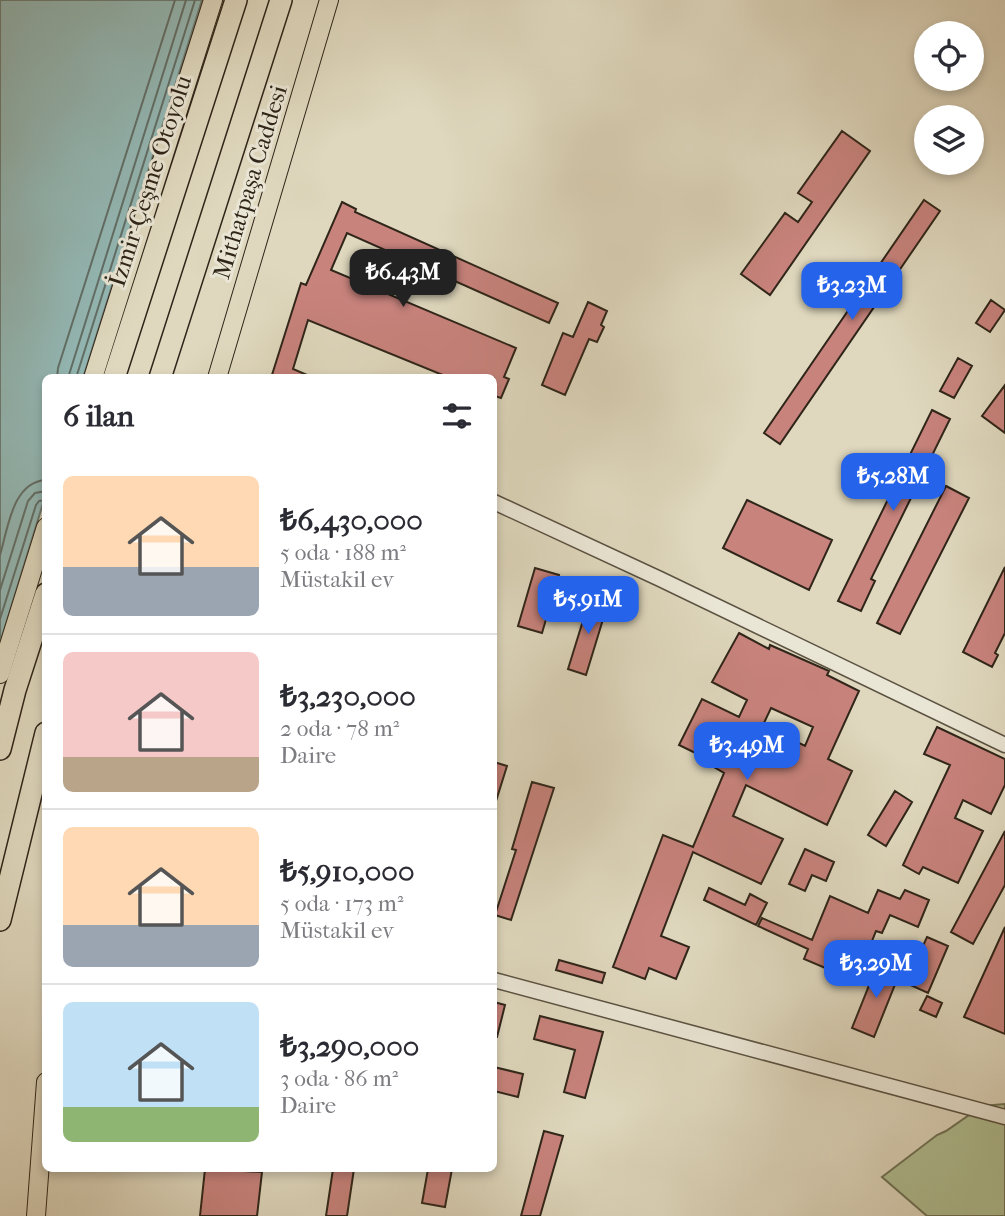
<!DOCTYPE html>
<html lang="tr">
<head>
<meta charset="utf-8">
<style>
	:root { --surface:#fff; --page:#f7f7f7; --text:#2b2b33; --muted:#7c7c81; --line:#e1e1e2; --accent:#2563eb }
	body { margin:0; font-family:"IM FELL French Canon",serif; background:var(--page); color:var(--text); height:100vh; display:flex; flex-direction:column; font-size:26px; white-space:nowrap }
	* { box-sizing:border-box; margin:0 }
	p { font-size:23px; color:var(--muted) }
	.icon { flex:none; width:38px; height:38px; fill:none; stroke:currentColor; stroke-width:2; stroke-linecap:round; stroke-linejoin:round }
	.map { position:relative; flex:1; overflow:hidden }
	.side { position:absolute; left:42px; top:374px; width:455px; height:798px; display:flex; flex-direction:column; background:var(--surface); border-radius:10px; box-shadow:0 4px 10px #0003 }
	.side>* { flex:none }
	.buttons { position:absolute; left:914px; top:21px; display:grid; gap:14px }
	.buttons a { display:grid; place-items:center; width:70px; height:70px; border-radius:50%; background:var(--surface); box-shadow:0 4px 10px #0003; font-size:35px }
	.price { position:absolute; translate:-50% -60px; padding:0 16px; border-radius:14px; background:var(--accent); color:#fff; font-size:23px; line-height:46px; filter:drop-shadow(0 2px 4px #0008) }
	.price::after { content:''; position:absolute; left:50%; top:42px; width:21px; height:16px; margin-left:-10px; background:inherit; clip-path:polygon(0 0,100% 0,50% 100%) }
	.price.selected { background:#222; color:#fff }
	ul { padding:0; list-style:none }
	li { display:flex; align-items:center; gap:21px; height:175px; padding:0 21px }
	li+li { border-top:2px solid var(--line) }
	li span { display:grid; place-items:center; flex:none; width:196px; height:140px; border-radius:10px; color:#555 }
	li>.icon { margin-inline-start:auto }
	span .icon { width:84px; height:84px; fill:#fffc; stroke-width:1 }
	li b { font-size:30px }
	h2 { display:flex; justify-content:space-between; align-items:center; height:84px; padding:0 21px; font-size:30px }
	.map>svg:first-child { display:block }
	.green { fill:#b0bf93; stroke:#707256; stroke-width:2 }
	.water { fill:#94b9b6; stroke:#6c7e77; stroke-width:2 }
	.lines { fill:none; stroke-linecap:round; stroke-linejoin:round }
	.shore { stroke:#626f68; stroke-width:2 }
	.building { fill:#c8837d; stroke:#2f2519; stroke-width:2; fill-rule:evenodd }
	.minor-casing { stroke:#5b5242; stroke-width:17 }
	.major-casing { stroke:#2f2519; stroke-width:20 }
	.highway-casing { stroke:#2f2519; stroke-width:24 }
	.minor { stroke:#eae6d5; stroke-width:14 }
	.major { stroke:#dfd8be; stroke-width:18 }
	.highway { stroke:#dfd8be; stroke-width:21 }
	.labels { text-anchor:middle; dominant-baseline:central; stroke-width:6; stroke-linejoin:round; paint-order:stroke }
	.street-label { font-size:24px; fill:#2f2519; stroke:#eae6d5 }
</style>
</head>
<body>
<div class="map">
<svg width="1005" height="1216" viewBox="0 0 1005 1216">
	<rect width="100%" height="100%" fill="#dfd8be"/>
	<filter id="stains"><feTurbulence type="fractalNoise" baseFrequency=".00286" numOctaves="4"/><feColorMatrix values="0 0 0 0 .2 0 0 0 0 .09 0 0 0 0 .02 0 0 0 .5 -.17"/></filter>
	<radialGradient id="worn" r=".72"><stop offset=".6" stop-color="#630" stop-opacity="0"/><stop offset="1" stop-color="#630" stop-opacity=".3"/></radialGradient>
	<!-- green -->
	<path class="green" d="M1005 1104V1216H927L882 1177 937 1135 946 1131 982 1106Z"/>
	<!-- water -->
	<path class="water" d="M0 0H202L83 378H46L45 497 0 643Z"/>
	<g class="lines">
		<!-- shore -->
		<path class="shore" d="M57 378 58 368 175 0
			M68 378 186 0
			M76 378 195 0
			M0 555C8 529 12 482 46 480
			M0 590 28 501 35 493 46 491
			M0 619 36 505 39 501 46 500"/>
	</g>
	<!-- building -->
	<path class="building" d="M842 131 870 151 770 295 741 274 785 213 798 222 812 202 798 193Z
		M924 200 940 211 780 444 764 433Z
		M342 202 356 209 355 212 558 303 549 323 347 233 331 270 516 348 504 377 509 379 501 398 495 396 494 401V378H450L308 320 293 369 314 378H271L301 283 306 285Z
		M991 300 1005 310 990 332 976 323Z
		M588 302 607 311 601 325 604 327 597 342 589 339 565 395 542 385 563 333 573 337Z
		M958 358 972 366 954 398 940 391Z
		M1005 385V433L982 416Z
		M932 410 950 419 871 579 875 581 861 611 838 601Z
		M946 486 969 498 900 634 877 623Z
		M747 500 832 540 809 590 723 548Z
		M1005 567V633L995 653 998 655 992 667 963 652Z
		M535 568 559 575 542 633 518 626Z
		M590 598 608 603 586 675 568 669Z
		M739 633 769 649 770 645 829 671 827 675 859 691 828 759 852 771 827 825 746 785 733 816 783 839 761 884 693 852 661 936 689 947 676 979 649 968 645 979 613 967 663 835 693 847 724 773 714 767 716 763 679 745 702 699 739 717 747 700 712 682ZM771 708 813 727 805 746 763 725Z
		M937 727 1005 759V785L991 814 963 800 955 818 983 831 958 883 923 867 919 874 903 865 950 765 924 754Z
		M494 762 507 766 496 801 494 800Z
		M532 782 554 788 511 920 495 915 516 850 512 849Z
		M895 791 912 802 886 846 868 835Z
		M1005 831V885L973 944 951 932Z
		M805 849 834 862 826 881 812 875 805 891 789 884Z
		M709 888 745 905 750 894 767 903 756 925 704 900Z
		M878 890 900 899 905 890 929 900 918 927 890 915 882 933 876 931 862 966 844 959 837 973 804 959 808 949 758 926 762 918 812 940 830 896 868 913Z
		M1005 927V1034L964 1017Z
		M927 937 948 946 928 993 906 983Z
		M559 960 605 973 602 983 556 970Z
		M878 963 900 972 874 1037 852 1028Z
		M927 996 942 1003 936 1017 920 1010Z
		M494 1002 505 1005 497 1037H494Z
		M540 1016 603 1032 585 1098 564 1092 575 1050 534 1039Z
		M494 1067 523 1074 518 1097 494 1091Z
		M544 1131 563 1136 540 1216H521Z
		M205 1169 262 1172 257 1216H200Z
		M333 1169H354L347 1216H326Z
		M428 1169H452L445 1207 422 1203Z"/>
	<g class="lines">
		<defs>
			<path id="minor" d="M494 502 660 579 1005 745
				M494 980 1005 1117"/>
			<path id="major" d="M93 378 213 0
				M217 378 329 0
				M0 674 46 527
				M36 1216 46 1082"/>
			<path id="highway" d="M114 378 236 0
				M160 378 281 0
				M0 749 15 690 46 594
				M0 920 46 733"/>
		</defs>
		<!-- minor casing -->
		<use href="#minor" class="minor-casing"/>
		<!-- major casing -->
		<use href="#major" class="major-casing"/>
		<!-- highway casing -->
		<use href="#highway" class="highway-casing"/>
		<!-- minor -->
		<use href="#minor" class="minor"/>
		<!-- major -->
		<use href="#major" class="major"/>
		<!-- highway -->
		<use href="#highway" class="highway"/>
	</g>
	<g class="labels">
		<!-- street labels -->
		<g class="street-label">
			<text transform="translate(150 181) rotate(-72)">İzmir-Çeşme Otoyolu</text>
			<text transform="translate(250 182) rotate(-73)">Mithatpaşa Caddesi</text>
		</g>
	</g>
	<rect width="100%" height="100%" filter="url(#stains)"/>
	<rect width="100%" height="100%" fill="url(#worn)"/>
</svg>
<div class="buttons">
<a><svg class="icon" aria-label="locate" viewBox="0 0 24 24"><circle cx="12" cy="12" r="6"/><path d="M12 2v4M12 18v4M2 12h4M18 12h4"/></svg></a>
<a><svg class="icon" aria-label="layers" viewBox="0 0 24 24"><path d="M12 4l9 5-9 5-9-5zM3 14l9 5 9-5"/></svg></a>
</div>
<b class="price selected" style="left:403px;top:309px">₺6.43M</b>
<b class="price" style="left:852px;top:322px">₺3.23M</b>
<b class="price" style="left:893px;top:513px">₺5.28M</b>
<b class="price" style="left:588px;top:636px">₺5.91M</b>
<b class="price" style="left:747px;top:782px">₺3.49M</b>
<b class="price" style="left:876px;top:1000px">₺3.29M</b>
<section class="side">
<h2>6 ilan<svg class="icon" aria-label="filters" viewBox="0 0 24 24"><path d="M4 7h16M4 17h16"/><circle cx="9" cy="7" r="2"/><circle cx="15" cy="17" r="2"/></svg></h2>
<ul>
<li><span style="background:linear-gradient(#ffd9b3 65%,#9aa5b1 0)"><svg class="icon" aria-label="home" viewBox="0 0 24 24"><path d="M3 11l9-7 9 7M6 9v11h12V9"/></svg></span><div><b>₺6,430,000</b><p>5 oda · 188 m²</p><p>Müstakil ev</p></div></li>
<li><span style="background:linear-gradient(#f6c9c9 75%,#b9a48a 0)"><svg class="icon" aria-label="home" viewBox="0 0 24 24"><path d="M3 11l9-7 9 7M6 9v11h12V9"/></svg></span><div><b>₺3,230,000</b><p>2 oda · 78 m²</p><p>Daire</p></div></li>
<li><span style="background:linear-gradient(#ffd9b3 70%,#9aa5b1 0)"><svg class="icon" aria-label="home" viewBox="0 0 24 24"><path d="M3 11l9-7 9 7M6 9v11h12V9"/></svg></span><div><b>₺5,910,000</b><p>5 oda · 173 m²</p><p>Müstakil ev</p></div></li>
<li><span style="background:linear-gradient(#bfe0f5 75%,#8fb573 0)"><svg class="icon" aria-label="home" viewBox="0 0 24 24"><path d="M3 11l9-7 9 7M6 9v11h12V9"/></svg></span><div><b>₺3,290,000</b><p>3 oda · 86 m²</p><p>Daire</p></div></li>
</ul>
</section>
</div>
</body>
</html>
